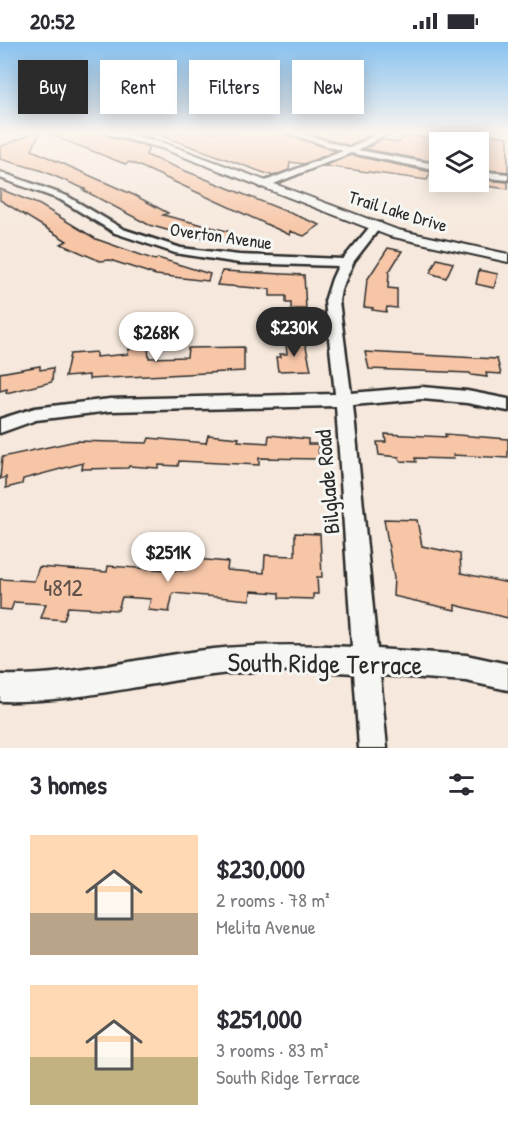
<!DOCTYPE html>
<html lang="en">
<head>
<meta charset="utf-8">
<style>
	:root { --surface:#fff; --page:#f2f2f3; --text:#2b2b33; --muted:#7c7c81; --accent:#2b2b2b }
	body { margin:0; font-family:"Patrick Hand",sans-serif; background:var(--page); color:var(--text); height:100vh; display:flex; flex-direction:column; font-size:22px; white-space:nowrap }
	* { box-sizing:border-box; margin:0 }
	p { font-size:20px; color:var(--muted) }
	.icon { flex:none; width:33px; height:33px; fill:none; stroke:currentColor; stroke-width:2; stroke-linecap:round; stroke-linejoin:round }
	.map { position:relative; height:706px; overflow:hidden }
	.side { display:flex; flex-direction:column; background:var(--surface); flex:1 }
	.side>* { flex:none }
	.banner { position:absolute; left:18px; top:18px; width:472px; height:54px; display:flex; gap:12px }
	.tools { position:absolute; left:429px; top:90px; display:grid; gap:12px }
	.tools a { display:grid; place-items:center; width:60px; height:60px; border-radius:0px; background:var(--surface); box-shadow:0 3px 15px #0003; font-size:30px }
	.price { position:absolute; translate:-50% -51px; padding:0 14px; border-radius:21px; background:#fff; color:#222; font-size:20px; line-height:39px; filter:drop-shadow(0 2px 3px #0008) }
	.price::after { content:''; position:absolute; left:50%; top:36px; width:18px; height:14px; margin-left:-9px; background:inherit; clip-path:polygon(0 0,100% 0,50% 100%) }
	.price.on { background:var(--accent); color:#fff }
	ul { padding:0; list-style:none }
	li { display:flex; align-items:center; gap:18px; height:150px; padding:0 30px }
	li span { display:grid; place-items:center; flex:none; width:168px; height:120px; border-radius:0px; color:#555 }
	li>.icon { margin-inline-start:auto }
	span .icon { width:72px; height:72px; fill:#fffc; stroke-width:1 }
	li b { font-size:26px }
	h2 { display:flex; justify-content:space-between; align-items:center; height:72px; padding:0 30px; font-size:26px }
	.tag { padding:0 21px; border-radius:0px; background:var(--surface); box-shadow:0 3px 15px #0003; font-size:21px; line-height:54px }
	.tag.on { background:var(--accent); color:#fff }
	.status { display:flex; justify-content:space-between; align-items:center; height:42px; padding:0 30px; background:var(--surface); direction:ltr }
	.status svg { height:16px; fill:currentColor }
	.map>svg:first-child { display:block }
	.building { fill:#f7c6a7; stroke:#2b2b2b; stroke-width:1.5 }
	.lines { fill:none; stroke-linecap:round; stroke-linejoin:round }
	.minor-casing { stroke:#2b2b2b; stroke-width:5 }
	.tertiary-casing { stroke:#2b2b2b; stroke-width:4 }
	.minor { fill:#f6f6f2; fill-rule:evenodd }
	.tertiary { fill:#f6f6f2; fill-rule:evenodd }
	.labels { text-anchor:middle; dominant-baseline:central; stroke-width:6; stroke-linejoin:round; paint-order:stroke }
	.far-street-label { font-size:18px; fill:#2b2b2b; stroke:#f6f6f2 }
	.street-label { font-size:22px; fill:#2b2b2b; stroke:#f6f6f2 }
	.near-number-label { font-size:24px; fill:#5e524a }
	.near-street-label { font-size:27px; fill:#2b2b2b; stroke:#f6f6f2 }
</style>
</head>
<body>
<div class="status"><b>20:52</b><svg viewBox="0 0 49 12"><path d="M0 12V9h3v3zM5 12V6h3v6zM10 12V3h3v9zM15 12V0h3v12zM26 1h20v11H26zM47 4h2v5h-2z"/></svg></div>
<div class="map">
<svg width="508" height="706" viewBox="0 0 508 706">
	<rect width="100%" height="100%" fill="#f6e8dc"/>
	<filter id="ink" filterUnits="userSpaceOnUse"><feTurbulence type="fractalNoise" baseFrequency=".0167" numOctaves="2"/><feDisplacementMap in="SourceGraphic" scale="12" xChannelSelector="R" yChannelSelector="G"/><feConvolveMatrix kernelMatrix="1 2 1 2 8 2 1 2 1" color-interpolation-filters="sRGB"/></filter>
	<g filter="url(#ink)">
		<!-- building -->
		<path class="building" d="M36 90H40L32 108 136 154 168 171 163 173 231 190 229 200 181 192 149 183 83 148 85 147 40 128 0 117V105Z
			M44 90H104L106 94 149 105 146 113 320 183 304 194 290 189V193L142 125 130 120 125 122Z
			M127 90H283L284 92 336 109 304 122 290 120 289 128 273 134 154 91 152 96Z
			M303 90H356L369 93 350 104Z
			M478 91 508 95V130L478 127Z
			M407 92 445 99 440 100V111L435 120 365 107 382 97 398 101Z
			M351 113 431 130 427 138 324 124Z
			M478 137 508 140V147L478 143Z
			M0 147 40 163 96 197 155 218 158 216 210 232 208 239 156 233 110 218 100 219 61 202 67 199 0 158Z
			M388 206 402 209 389 230 388 246 397 247V266L387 265 386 270 372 268 373 266 364 265 367 238Z
			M437 217 453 221 446 236 430 231Z
			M479 228 498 232 494 246 476 242Z
			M222 229 304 233 306 267H291V261H286V254H270V247L217 243Z
			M305 300 311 328 278 329 276 315H281L280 312H287L286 301Z
			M244 305V329L89 337V333L65 335 70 312 96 310V315L128 312 129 307 148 306 149 316 187 315 188 306Z
			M365 310 497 317 501 332 486 331 487 335 471 333 470 331 369 327Z
			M40 324V328L53 326 52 340 6 351 7 347 0 349V331Z
			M385 392 446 395 445 392 508 397V416L453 413 454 417 415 416 416 420 400 419 399 415 379 413 377 400H386Z
			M208 393 239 396 238 399 268 401 269 393 308 397V402H318L319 417 259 416V423L179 419 178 424 159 423 158 426 129 424 128 426 82 427 83 421 23 437 22 442 6 446V435L0 437 2 415 76 399 147 401 149 396 206 401Z
			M384 477 417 478 422 504 460 512 461 531 508 541V576L455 563V568L393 554 394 536Z
			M295 491 320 492 322 535H317L318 552H313V557L279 556V551L251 549 250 558 173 551 169 570 148 568 151 557 122 555 118 568 68 565 64 578 41 576 46 562 14 560 11 568 0 567V537L34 539 39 525 107 530 108 524 182 529 185 516 228 520 227 528 264 531 265 513 295 514Z"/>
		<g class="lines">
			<defs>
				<path id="minor" d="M285 90H296L350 106 381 90H390L358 108 440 123V129L351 111 266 145H260V141L343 109Z
					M478 129 508 132V138L478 135Z
					M0 130 67 154 123 187 181 206 239 213 343 217 373 181H381L382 183 354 219 341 248 339 259 351 351 422 345 467 349 508 357V369L467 361 422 357 353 363 377 607 466 613 508 622V648L466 639 380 633 387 706H359L354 631C307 628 259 627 212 633 141 642 73 661 0 659V633C73 635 142 615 214 607 260 602 306 603 352 605L336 364 110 369 36 378 0 391V377L35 366 110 357 335 352 325 259 332 237 338 224 239 221 175 211 115 191 61 158 0 136Z"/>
				<path id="tertiary" d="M106 90H119L167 102 398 188 508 212V220L389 194 161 106 107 92Z"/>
			</defs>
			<!-- minor casing -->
			<use href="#minor" class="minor-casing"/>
			<!-- tertiary casing -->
			<use href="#tertiary" class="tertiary-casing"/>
			<!-- minor -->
			<use href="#minor" class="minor"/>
			<!-- tertiary -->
			<use href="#tertiary" class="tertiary"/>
		</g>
	</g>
	<!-- sky -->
	<linearGradient id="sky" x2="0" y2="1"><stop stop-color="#88c2f0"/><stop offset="0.48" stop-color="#fbf5ef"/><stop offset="1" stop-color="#fbf5ef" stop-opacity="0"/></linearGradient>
	<rect width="508" height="189" fill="url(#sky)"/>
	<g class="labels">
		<!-- far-street labels -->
		<g class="far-street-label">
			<text transform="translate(398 169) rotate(17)">Trail Lake Drive</text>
			<text transform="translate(221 194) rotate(8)">Overton Avenue</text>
		</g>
		<!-- street labels -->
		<g class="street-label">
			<text transform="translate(327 440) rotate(-95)">Bilglade Road</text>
		</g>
		<!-- near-number labels -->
		<g class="near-number-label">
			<text x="63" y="545">4812</text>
		</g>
		<!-- near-street labels -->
		<g class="near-street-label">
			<text transform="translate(325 621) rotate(1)">South Ridge Terrace</text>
		</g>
	</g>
</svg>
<div class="tools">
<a><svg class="icon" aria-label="layers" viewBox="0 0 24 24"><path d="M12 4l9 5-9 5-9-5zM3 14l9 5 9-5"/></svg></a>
</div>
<b class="price on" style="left:294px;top:316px">$230K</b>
<b class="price" style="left:156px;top:321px">$268K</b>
<b class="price" style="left:168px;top:541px">$251K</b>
<div class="banner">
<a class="tag on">Buy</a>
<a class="tag">Rent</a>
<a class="tag">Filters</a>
<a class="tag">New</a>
</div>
</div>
<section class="side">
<h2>3 homes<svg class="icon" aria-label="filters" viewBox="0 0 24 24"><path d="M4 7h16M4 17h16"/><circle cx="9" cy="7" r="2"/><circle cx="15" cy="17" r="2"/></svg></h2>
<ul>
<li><span style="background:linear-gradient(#ffd9b3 65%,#b9a48a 0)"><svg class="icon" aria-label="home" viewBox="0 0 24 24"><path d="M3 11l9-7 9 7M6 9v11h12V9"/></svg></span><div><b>$230,000</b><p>2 rooms · 78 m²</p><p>Melita Avenue</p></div></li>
<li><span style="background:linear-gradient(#ffd9b3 60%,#c2b280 0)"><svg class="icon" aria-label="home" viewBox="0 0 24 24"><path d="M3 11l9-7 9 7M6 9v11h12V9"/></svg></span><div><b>$251,000</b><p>3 rooms · 83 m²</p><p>South Ridge Terrace</p></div></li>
</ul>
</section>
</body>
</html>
